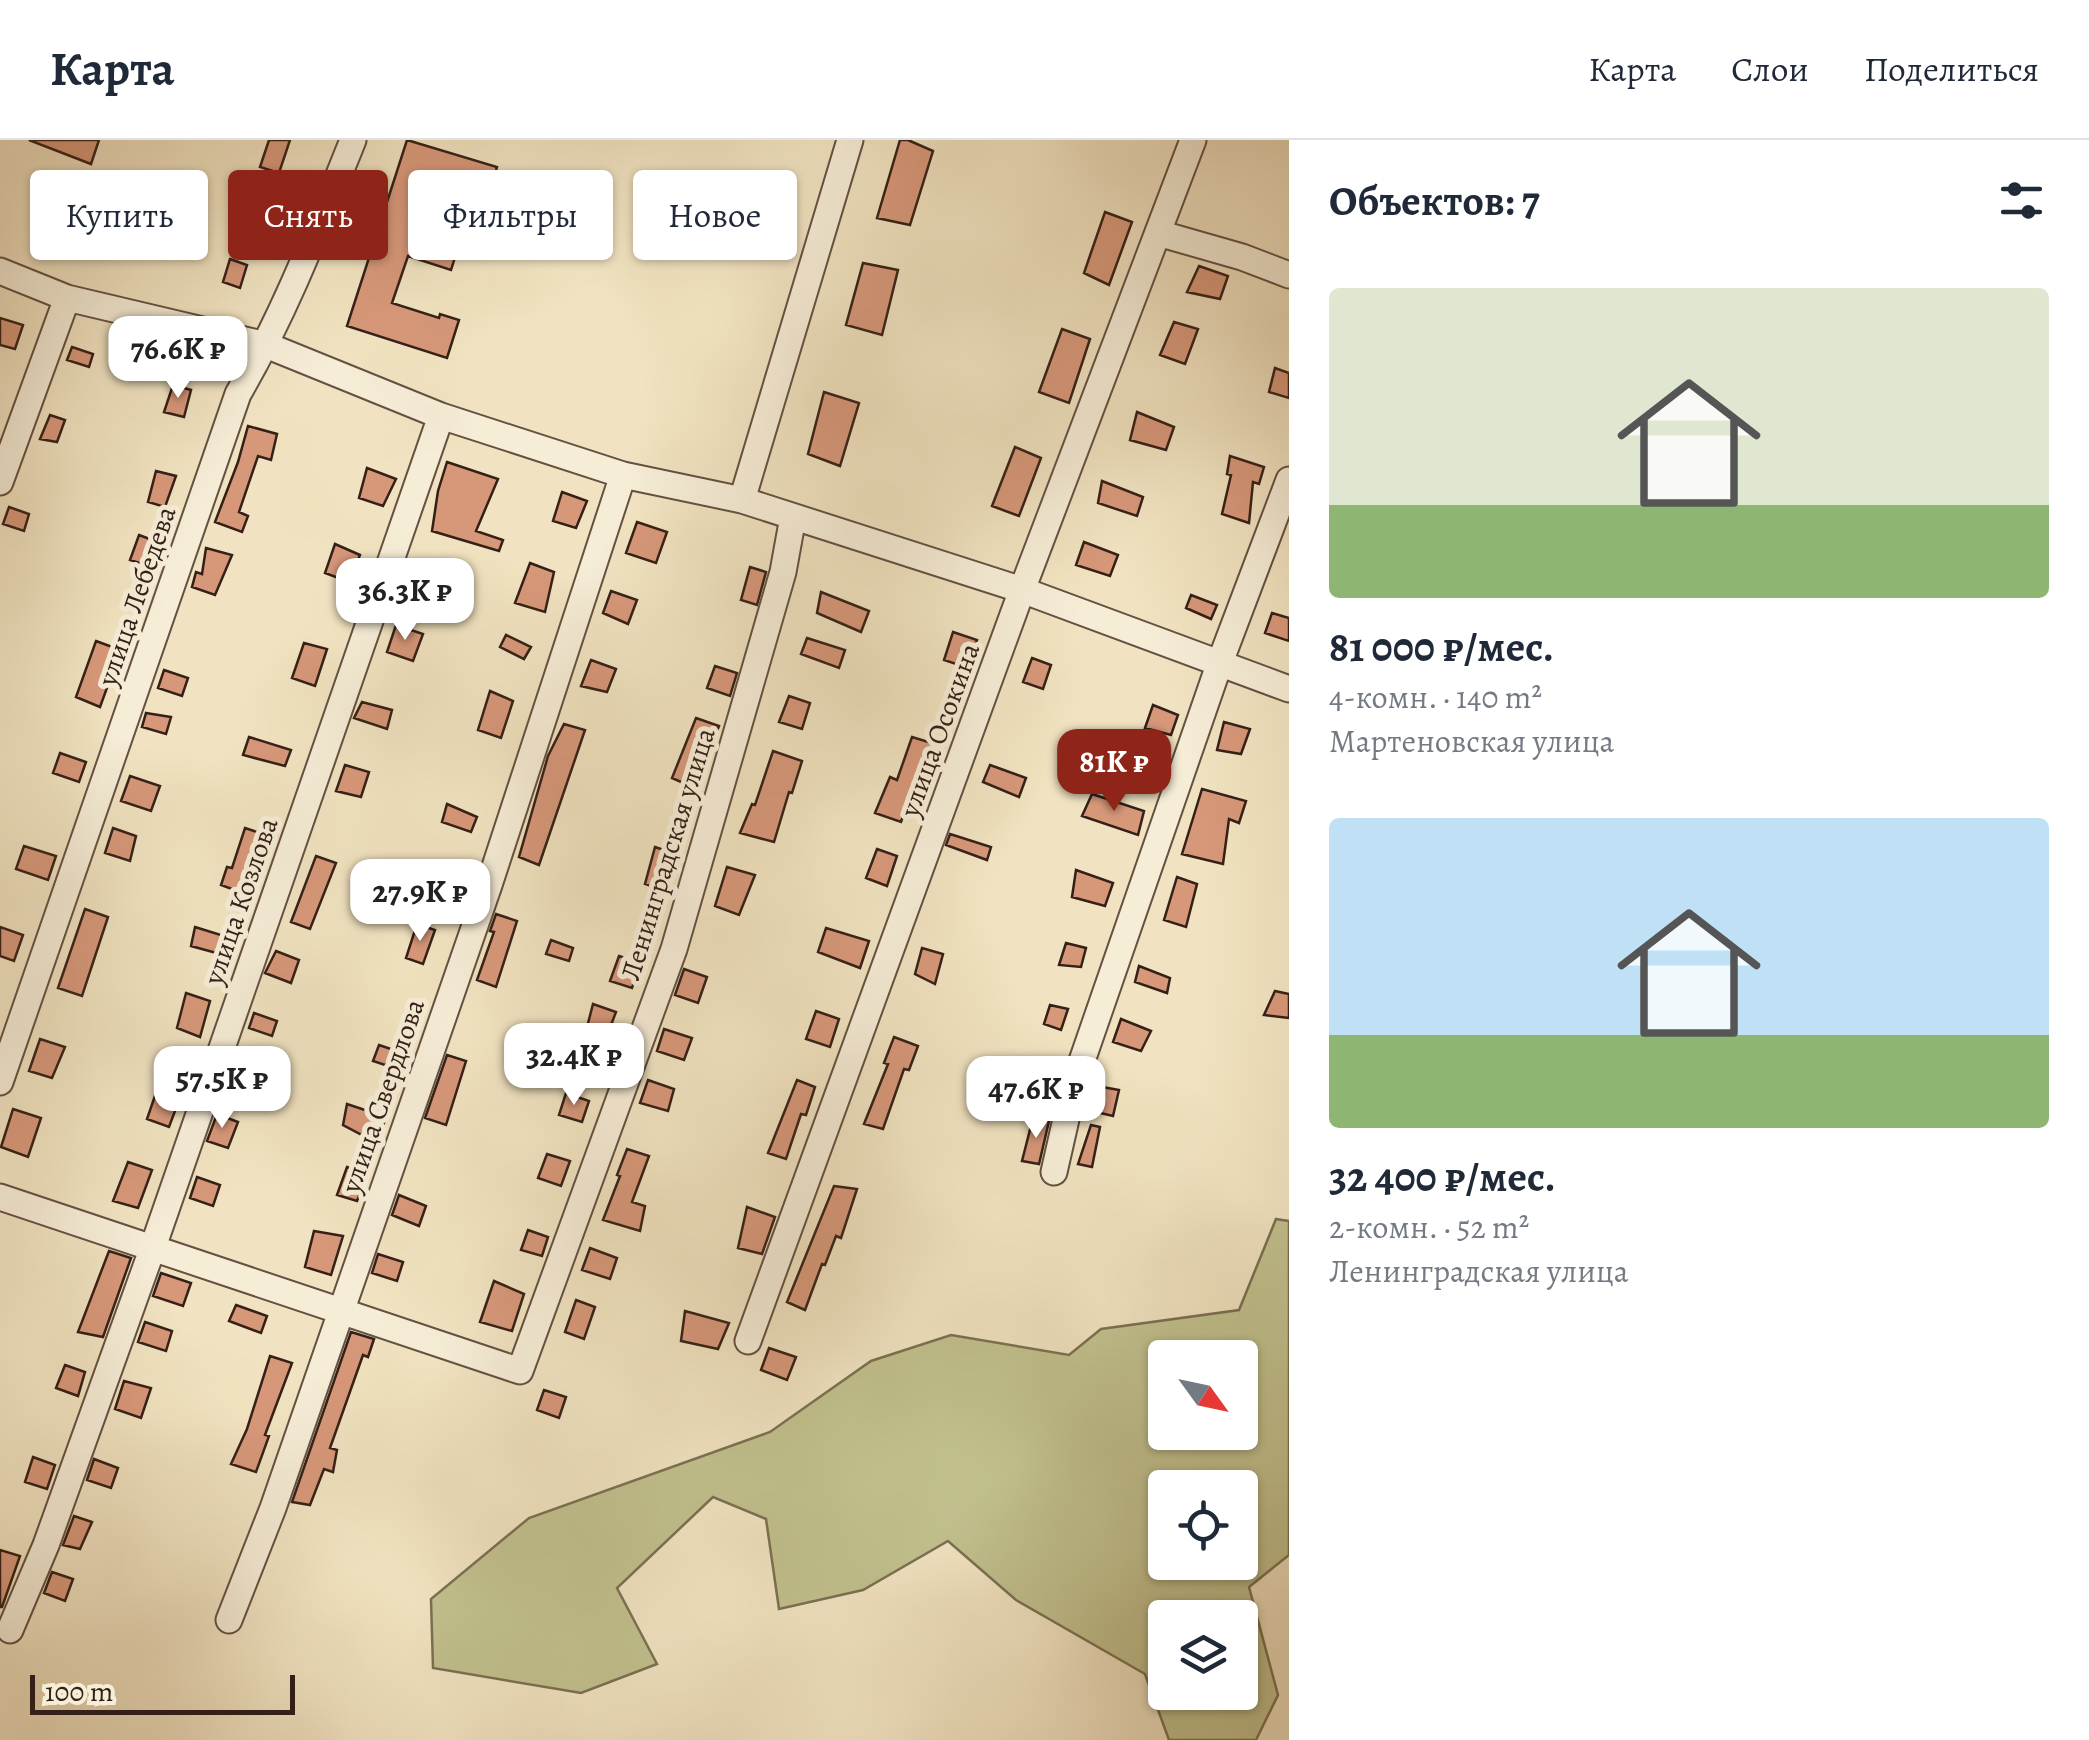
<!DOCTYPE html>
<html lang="ru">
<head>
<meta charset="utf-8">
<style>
	:root { --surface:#fff; --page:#f2f2f3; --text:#1f2937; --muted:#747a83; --line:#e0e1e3; --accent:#8f2418 }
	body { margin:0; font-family:Alegreya,serif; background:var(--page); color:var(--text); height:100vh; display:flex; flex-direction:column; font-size:38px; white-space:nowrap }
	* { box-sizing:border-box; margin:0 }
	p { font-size:32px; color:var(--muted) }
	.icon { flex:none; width:55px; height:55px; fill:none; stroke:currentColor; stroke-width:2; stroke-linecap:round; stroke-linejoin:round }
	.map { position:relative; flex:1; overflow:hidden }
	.sheet { display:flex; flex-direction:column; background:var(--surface); width:800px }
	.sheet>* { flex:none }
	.hud { position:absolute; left:30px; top:30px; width:950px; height:90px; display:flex; gap:20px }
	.needle { width:65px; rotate:123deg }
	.tools { position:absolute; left:1148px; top:1200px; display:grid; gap:20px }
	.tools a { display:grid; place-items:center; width:110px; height:110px; border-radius:10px; background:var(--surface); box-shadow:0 2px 8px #0004; font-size:50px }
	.scale { position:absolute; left:30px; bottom:25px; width:265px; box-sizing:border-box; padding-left:10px; border:5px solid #352017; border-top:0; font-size:28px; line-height:35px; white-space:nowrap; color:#352017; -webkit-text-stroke:8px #f6edd7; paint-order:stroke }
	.price { position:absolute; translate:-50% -85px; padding:0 22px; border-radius:20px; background:#fff; color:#222; font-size:32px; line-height:65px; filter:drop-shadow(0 2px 5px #0008) }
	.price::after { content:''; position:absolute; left:50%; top:60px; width:30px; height:22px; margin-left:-15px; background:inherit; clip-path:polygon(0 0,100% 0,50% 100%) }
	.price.current { background:var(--accent); color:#fff }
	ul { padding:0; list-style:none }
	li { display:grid; align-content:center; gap:20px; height:530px; padding:0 40px }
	li span { display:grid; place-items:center; height:310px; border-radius:10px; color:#555 }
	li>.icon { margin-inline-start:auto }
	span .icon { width:180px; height:180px; fill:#fffc; stroke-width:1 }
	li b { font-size:42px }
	h2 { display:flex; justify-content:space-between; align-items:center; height:120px; padding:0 40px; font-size:42px }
	.tag { padding:0 35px; border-radius:10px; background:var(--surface); box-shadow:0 2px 8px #0004; font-size:35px; line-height:90px }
	.tag.current { background:var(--accent); color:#fff }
	header { display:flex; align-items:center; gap:60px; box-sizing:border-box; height:140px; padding:0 50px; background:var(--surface); border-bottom:2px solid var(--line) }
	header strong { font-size:48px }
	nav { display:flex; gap:55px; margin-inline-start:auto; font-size:35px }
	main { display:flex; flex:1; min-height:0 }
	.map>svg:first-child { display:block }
	.green { fill:#c1c18e; stroke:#7b7052; stroke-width:2.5; fill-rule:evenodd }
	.building { fill:#d7987a; stroke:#352017; stroke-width:2.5 }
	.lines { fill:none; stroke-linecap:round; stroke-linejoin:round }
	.minor-casing { stroke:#645142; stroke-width:29 }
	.minor { stroke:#f6edd7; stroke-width:25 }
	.labels { text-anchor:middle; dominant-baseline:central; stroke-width:10; stroke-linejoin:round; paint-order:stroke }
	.street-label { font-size:28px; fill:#352017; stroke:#f6edd7 }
</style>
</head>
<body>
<header>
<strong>Карта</strong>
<nav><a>Карта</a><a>Слои</a><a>Поделиться</a></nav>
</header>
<main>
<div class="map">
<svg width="1289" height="1600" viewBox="0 0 1289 1600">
	<rect width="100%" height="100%" fill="#f1e3c1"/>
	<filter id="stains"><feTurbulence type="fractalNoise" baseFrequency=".002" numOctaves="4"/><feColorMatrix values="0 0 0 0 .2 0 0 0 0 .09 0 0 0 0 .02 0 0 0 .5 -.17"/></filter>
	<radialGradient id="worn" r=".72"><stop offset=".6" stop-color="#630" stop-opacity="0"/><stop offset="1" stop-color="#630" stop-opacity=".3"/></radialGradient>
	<!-- green -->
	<path class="green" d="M1276 1079 1289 1081V1415L1249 1447 1278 1555 1256 1600H1169L1145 1534 1016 1460 948 1401 863 1450 779 1469 766 1379 713 1357 617 1448 657 1524 581 1553 433 1528 431 1459 529 1378 770 1292 871 1221 951 1195 1069 1215 1101 1189 1239 1170ZM1165 1218H1240V1292H1165ZM1165 1348H1240V1422H1165ZM1165 1478H1240V1552H1165Z"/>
	<!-- building -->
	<path class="building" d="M29 0H99L91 24Z
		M269 0H290L279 33 260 27Z
		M407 0 497 27 489 54 430 35 413 86 460 101 451 130 408 116 392 163 439 178 440 174 459 180 447 218 347 186Z
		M900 0H908L933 11 910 85 877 78Z
		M125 33 153 42 141 76 114 67Z
		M1105 72 1132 82 1109 145 1084 133Z
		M230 119 247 125 240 148 223 142Z
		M863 123 898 130 882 195 846 185Z
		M1199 126 1228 136 1220 159 1187 152Z
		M0 178 23 185 15 209 0 205Z
		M1174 182 1198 189 1185 224 1160 215Z
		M1062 189 1090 199 1069 263 1039 252Z
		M72 207 93 214 89 227 67 220Z
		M1275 228 1289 233V258L1269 252Z
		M173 245 191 250 184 277 164 272Z
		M824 252 859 263 840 326 808 314Z
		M1137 272 1174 287 1166 310 1130 300Z
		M50 275 65 280 57 302 40 299Z
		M248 286 277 294 271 320 258 316 239 372 248 376 242 392 215 382 238 322Z
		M1015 307 1041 318 1019 376 992 366Z
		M1230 316 1264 327 1259 344 1253 342 1249 383 1222 374 1231 335 1227 334Z
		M447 322 498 339 476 391 503 400 499 411 432 391 438 351Z
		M367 328 396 339 383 366 359 358Z
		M156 331 176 336 165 367 148 362Z
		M1102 341 1143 357 1137 376 1098 363Z
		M562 352 587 361 576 388 553 381Z
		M9 367 29 374 24 391 3 384Z
		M637 382 667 392 656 423 626 413Z
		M139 395 155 401 146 425 130 420Z
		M1084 402 1118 415 1110 436 1076 425Z
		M335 404 360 415 349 442 325 433Z
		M206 408 232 415 215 455 192 447 196 432 202 434Z
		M411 423 452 435 444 458 404 445Z
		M530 423 554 432 545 472 515 463Z
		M750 427 766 432 757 465 741 460Z
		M611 451 637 460 628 484 603 473Z
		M821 452 869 471 861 492 817 473Z
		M1191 455 1217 465 1211 479 1186 468Z
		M1272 473 1289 478V501L1265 493Z
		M396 485 423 494 413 521 387 512Z
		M953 492 977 500 968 528 944 520Z
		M506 495 531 507 524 519 500 507Z
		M807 498 845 510 839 528 801 514Z
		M96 501 115 508 102 543 108 545 100 567 76 557Z
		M304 503 327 509 315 546 292 538Z
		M1032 518 1051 525 1043 549 1023 542Z
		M591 520 616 529 607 552 581 546Z
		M715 526 737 533 730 556 707 548Z
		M164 530 188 538 182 556 158 548Z
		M490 551 513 561 501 598 478 590Z
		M789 556 810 563 802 589 779 582Z
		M362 562 392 570 387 589 354 578Z
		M1153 565 1178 575 1171 595 1145 588Z
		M146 573 171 577 166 594 142 587Z
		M696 578 719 586 695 648 672 638Z
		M1224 582 1250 589 1241 614 1217 610Z
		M564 584 585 590 539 725 519 717 548 616Z
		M249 597 291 610 285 626 243 615Z
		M912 597 935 604 927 628 921 626 901 682 875 673 890 637 897 640Z
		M773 611 802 621 792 653 789 652 774 702 740 693 752 664 755 665Z
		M60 613 86 622 79 642 53 633Z
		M345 625 369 632 361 657 336 651Z
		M990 625 1026 638 1019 657 983 642Z
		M130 636 160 646 151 671 121 661Z
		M1202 649 1246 661 1239 683 1229 679 1223 724 1182 714Z
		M1092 654 1144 671 1138 695 1082 676Z
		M447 664 477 677 471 692 442 682Z
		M113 688 136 696 130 721 105 713Z
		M245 688 269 696 248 755 221 745 227 727 232 728Z
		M950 694 991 707 987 720 946 705Z
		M24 706 56 716 48 740 16 729Z
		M655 707 676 714 663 750 645 744Z
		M877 709 897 716 887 746 866 738Z
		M316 716 336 723 310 789 291 782Z
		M727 727 755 735 739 775 715 766Z
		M1076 730 1113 743 1105 766 1072 757Z
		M442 734 459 740 452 763 435 757Z
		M1177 737 1197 744 1186 787 1164 780Z
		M85 769 108 777 82 856 58 848Z
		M496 774 517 781 496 847 477 840 494 792 490 791Z
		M417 784 435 790 423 824 406 818Z
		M0 787 23 795 14 821 0 816Z
		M195 787 237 800 231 817 191 806Z
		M826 788 869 801 860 828 818 812Z
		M551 800 573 808 569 821 546 814Z
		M1066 803 1086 808 1081 827 1059 825Z
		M922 808 943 814 935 844 915 834Z
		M276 811 299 820 291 843 265 833Z
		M619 816 640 823 632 848 610 841Z
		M1139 826 1170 838 1167 853 1135 842Z
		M684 829 707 837 698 863 675 855Z
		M1275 851 1289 854V878L1264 875Z
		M186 853 210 861 200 897 177 888Z
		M593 864 616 872 606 898 586 891Z
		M1050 865 1068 869 1061 890 1044 884Z
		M816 871 839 879 830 907 806 899Z
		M254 873 277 881 272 896 249 888Z
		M1121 879 1151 891 1141 911 1113 902Z
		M664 889 692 898 684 920 657 911Z
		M894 897 918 906 909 930 904 929 883 989 864 984 888 924 884 923Z
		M40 899 65 907 52 938 29 931Z
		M379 905 400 912 394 928 373 921Z
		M447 915 466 921 446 985 425 978Z
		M237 919 270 932 265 947 233 934Z
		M648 940 674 949 668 971 640 963Z
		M797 940 815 947 806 975 801 974 786 1019 768 1013Z
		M1097 946 1119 950 1113 976 1092 971Z
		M158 947 181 955 169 987 147 979Z
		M566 953 589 961 582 982 559 975Z
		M347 964 386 977 377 1003 343 985Z
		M13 969 41 978 28 1017 1 1007Z
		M217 974 238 982 228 1008 207 1001Z
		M1033 978 1049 981 1039 1024 1022 1021Z
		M1091 985 1100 987 1092 1027 1078 1024Z
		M627 1009 649 1016 632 1062 645 1066 640 1091 603 1080 620 1036 617 1035Z
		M547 1014 570 1021 561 1046 538 1038Z
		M128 1022 152 1030 138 1068 113 1061Z
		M347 1027 368 1034 357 1061 337 1055Z
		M197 1037 220 1045 213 1066 190 1058Z
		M834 1046 857 1049 841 1098 836 1096 825 1125 822 1124 805 1170 787 1162Z
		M399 1055 426 1066 419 1086 392 1075Z
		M747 1067 775 1077 762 1114 738 1108Z
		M528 1090 548 1097 542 1116 521 1110Z
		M314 1091 343 1096 331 1135 305 1127Z
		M590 1108 617 1118 610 1139 582 1130Z
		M109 1111 131 1118 103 1197 78 1192Z
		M378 1114 403 1122 397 1141 372 1133Z
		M161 1133 191 1143 183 1166 153 1156Z
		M494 1141 524 1154 512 1191 480 1182Z
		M576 1160 595 1167 584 1199 565 1192Z
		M236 1165 267 1176 261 1193 229 1181Z
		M685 1171 729 1183 718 1209 681 1201Z
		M145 1182 172 1191 166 1211 138 1202Z
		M351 1192 374 1199 368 1217 363 1215 330 1308 337 1310 333 1332 324 1329 310 1365 292 1362Z
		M769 1208 796 1217 787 1240 761 1230Z
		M270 1216 292 1223 265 1295 269 1296 256 1332 231 1324 247 1289Z
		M65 1225 85 1232 78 1256 56 1248Z
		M124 1241 151 1248 141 1278 115 1269Z
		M544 1250 566 1257 559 1278 537 1270Z
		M33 1317 55 1325 47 1349 25 1342Z
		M94 1319 118 1328 111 1348 87 1340Z
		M74 1376 92 1382 80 1409 63 1405Z
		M0 1410 20 1416 2 1467H0Z
		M52 1432 73 1439 65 1461 44 1453Z"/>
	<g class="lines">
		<defs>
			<path id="minor" d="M1158 93 1242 117 1289 135
				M0 131 67 158 266 205 441 276 623 335 742 360 1022 450 1289 549
				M0 342 67 158
				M742 360 850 0
				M0 942 238 254C285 173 318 87 353 0
				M1054 1032 1074 944 1219 525 1289 340
				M0 1057 520 1231 674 809 783 432 793 377
				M748 1201 1022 450 1193 0
				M229 1480 273 1368 489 745 623 335
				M10 1490 46 1405 153 1107 441 276"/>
		</defs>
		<!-- minor casing -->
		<use href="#minor" class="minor-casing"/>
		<!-- minor -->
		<use href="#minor" class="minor"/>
	</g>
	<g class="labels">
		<!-- street labels -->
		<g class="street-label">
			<text transform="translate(137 456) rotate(-71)">улица Лебедева</text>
			<text transform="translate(940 590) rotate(-70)">улица Осокина</text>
			<text transform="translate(668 714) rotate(-73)">Ленинградская улица</text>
			<text transform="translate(241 761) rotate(-71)">улица Козлова</text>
			<text transform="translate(383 956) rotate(-71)">улица Свердлова</text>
		</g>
	</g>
	<rect width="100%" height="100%" filter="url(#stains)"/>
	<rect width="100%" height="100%" fill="url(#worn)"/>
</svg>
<div class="tools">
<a><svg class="needle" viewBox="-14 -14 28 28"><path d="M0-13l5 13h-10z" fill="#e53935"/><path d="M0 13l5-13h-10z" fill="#747a83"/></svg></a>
<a><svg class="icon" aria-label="locate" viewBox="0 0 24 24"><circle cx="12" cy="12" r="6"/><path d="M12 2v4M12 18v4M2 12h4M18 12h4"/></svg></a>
<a><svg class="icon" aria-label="layers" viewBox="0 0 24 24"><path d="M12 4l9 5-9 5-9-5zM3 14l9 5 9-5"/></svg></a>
</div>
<div class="scale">100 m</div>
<b class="price" style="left:178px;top:261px">76.6K ₽</b>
<b class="price" style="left:405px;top:503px">36.3K ₽</b>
<b class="price current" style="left:1114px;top:674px">81K ₽</b>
<b class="price" style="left:420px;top:804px">27.9K ₽</b>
<b class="price" style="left:574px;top:968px">32.4K ₽</b>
<b class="price" style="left:222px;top:991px">57.5K ₽</b>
<b class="price" style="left:1036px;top:1001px">47.6K ₽</b>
<div class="hud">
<a class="tag">Купить</a>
<a class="tag current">Снять</a>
<a class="tag">Фильтры</a>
<a class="tag">Новое</a>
</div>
</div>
<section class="sheet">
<h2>Объектов: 7<svg class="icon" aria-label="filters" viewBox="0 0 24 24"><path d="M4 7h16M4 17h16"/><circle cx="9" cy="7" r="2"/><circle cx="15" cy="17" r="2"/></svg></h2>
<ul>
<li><span style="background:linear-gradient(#dfe7d0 70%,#8fb573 0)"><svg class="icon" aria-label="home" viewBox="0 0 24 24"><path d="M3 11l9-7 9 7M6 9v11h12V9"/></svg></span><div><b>81 000 ₽/мес.</b><p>4-комн. · 140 m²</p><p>Мартеновская улица</p></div></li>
<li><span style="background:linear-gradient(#bfe0f5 70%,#8fb573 0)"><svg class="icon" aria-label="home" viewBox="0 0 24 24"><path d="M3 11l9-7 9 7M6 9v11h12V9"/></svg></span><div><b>32 400 ₽/мес.</b><p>2-комн. · 52 m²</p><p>Ленинградская улица</p></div></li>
</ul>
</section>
</main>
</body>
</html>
